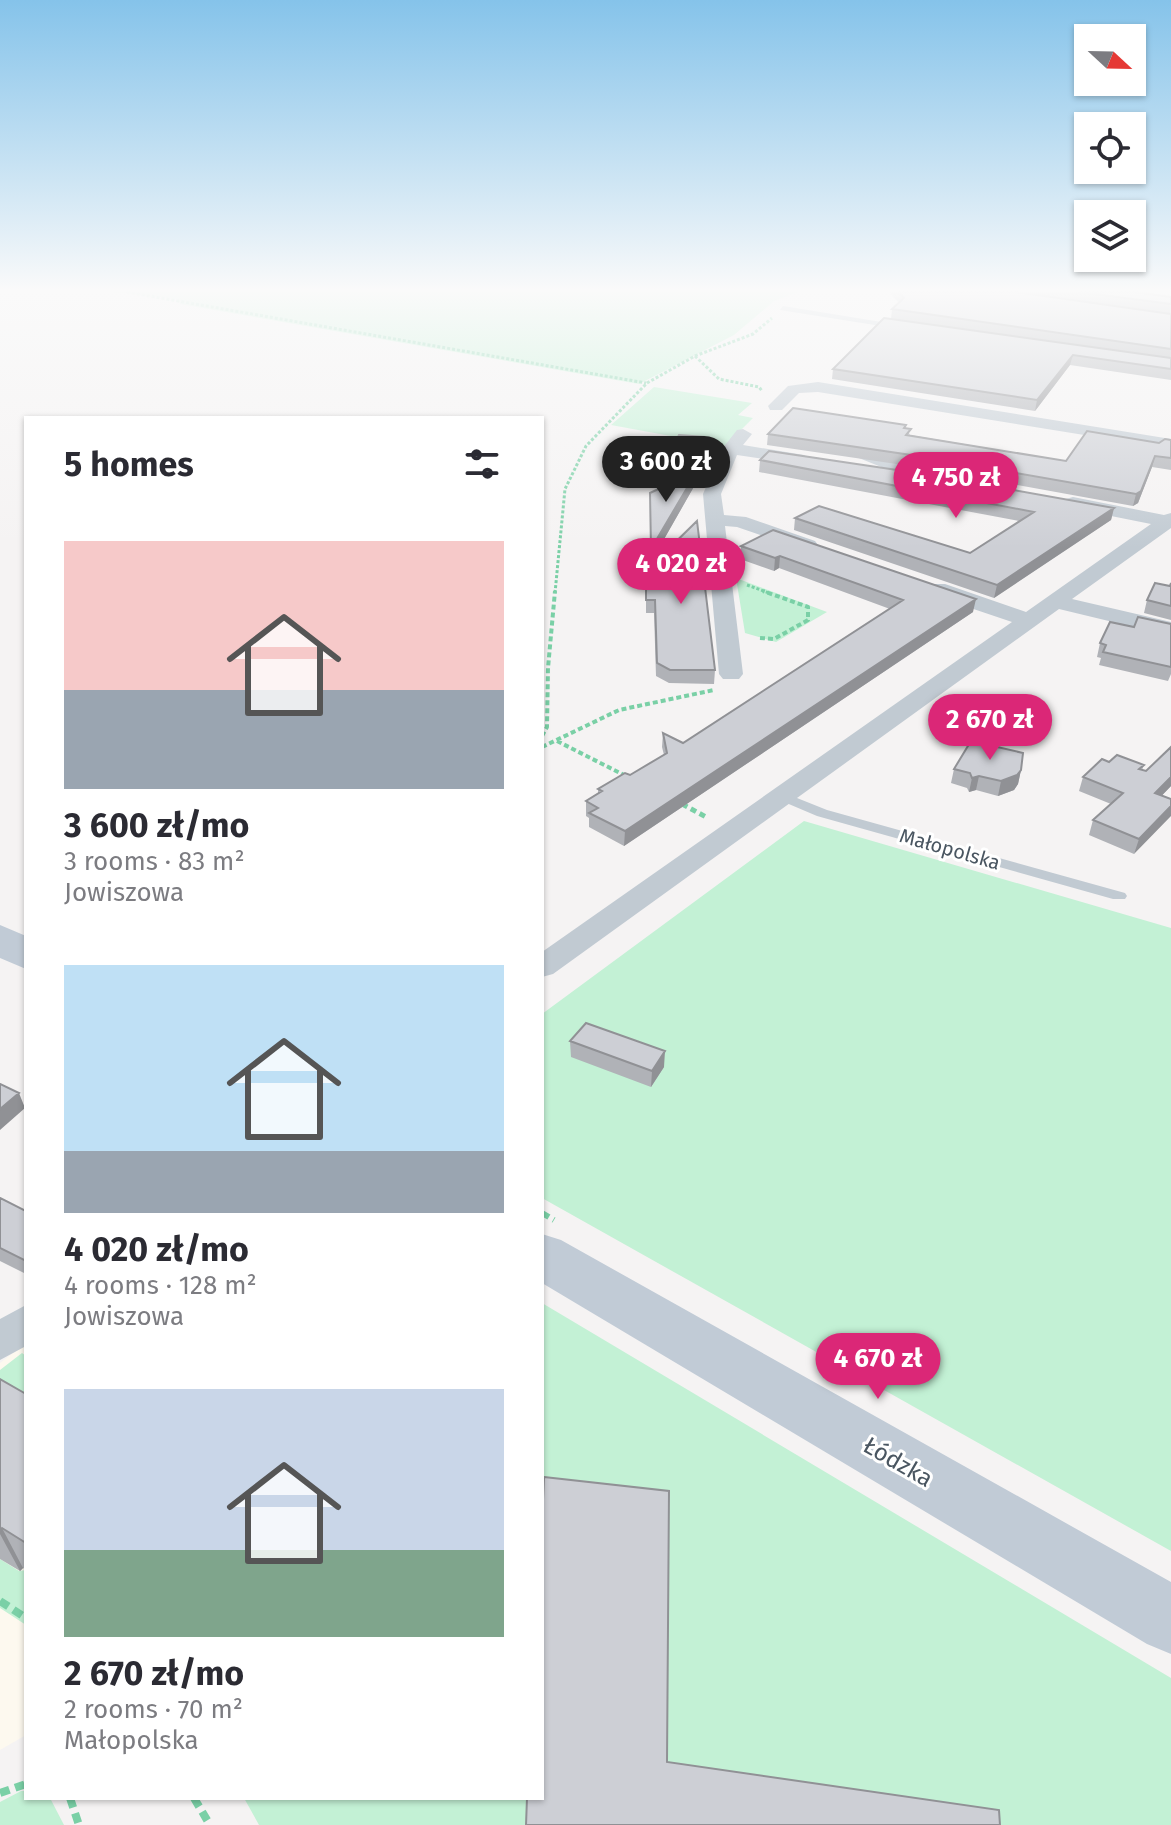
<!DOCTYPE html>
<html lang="en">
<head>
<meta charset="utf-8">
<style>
	:root { --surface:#fff; --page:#f7f7f7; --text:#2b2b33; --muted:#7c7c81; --accent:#db2777 }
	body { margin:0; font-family:"Fira Sans",sans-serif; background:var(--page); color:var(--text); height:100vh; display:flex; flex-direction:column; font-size:30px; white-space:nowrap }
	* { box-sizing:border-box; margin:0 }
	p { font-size:26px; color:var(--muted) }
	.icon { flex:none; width:44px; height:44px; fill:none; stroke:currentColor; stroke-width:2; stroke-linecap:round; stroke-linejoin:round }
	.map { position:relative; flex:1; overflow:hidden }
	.side { position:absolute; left:24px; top:416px; width:520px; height:1384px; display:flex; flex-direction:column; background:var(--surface); border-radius:0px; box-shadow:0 2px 6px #0004 }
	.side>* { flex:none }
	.needle { width:52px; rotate:112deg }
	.fabs { position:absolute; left:1074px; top:24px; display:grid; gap:16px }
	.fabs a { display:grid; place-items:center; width:72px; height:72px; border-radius:0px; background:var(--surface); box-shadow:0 2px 6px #0004; font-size:40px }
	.price { position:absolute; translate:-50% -68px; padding:0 18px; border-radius:28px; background:var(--accent); color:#fff; font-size:26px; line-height:52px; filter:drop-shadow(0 2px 4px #0008) }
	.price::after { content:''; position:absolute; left:50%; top:48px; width:24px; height:18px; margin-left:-12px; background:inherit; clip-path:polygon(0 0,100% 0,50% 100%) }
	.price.on { background:#222; color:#fff }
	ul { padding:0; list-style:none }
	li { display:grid; align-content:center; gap:16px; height:424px; padding:0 40px }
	li span { display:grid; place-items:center; height:248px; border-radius:0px; color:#555 }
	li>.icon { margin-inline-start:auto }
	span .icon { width:144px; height:144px; fill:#fffc; stroke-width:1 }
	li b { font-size:34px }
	h2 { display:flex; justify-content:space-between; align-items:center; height:96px; padding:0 40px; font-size:34px }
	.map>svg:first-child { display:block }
	.commercial { fill:#fdf9ef }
	.green { fill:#c3f1d5 }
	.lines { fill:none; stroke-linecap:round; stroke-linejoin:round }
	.path-far4 { stroke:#7ad0a6; stroke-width:3; stroke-dasharray:3 2; stroke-linecap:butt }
	.path-far3 { stroke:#7ad0a6; stroke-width:4; stroke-dasharray:5 3; stroke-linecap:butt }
	.path-far2 { stroke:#7ad0a6; stroke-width:5; stroke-dasharray:6 4; stroke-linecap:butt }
	.path-far1 { stroke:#7ad0a6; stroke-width:6; stroke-dasharray:8 5; stroke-linecap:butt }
	.path { stroke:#7ad0a6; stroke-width:8; stroke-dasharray:10 6; stroke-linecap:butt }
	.lane { fill:#c1cad2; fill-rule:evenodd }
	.street { fill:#c1cad2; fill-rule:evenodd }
	.secondary { fill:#c1cbd6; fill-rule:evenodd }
	.wall { fill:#b0b2b7 }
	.shaded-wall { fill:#909195 }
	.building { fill:#cdcfd5; stroke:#909195; stroke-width:2 }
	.labels { text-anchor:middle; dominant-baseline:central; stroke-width:6; stroke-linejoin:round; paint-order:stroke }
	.street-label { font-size:20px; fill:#4a5661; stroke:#fff }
	.near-street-label { font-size:24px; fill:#4a5661; stroke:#fff }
</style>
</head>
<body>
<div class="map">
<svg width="1171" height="1825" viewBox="0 0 1171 1825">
	<rect width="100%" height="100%" fill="#f5f3f3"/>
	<!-- commercial -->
	<path class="commercial" d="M26 1343V1735L0 1750V1363Z"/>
	<!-- green -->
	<path class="green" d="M112 292H798L774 301 734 335 639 384 180 304 178 299Z
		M654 387 752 403 738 415 753 418 725 446 611 425Z
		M736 578 827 612 776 642 745 633Z
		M804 821 1171 928V1551L542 1198V1014Z
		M542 1303 1171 1678V1825H259L244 1798H542Z
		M22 1353 26 1356V1424L0 1397V1370Z
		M0 1559 19 1571 26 1570V1625L0 1608Z
		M21 1791H26V1798H50L64 1825H0V1802Z"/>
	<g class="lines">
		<!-- path-far4 -->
		<path class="path-far4" d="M127 292 646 383
			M695 356 719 379 759 387 762 391
			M747 585 769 593
			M555 593 565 489 586 446 647 383 695 356 753 334 772 318"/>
		<!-- path-far3 -->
		<path class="path-far3" d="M760 638 774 639 808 620V607L763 591
			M542 736 547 727 548 668 555 591
			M557 741 626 776
			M542 747 619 710 714 690"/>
		<!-- path-far2 -->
		<path class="path-far2" d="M682 804 708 818"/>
		<!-- path-far1 -->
		<path class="path-far1" d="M542 1213 554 1220"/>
		<!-- path -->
		<path class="path" d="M0 1601 26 1618
			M0 1793 26 1784
			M70 1798 79 1825
			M194 1798 210 1825"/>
		<!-- lane -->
		<path class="lane" d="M783 306 900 325 904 327 900 329 780 310Z
			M782 792 827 810 1125 893 1127 896 1125 899H1113L817 816 777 799 775 796 777 793Z"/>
		<!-- street -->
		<path class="street" d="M818 382 1171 439V449L818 392 799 393 782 410H770L768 406 788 386Z
			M743 429 752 434 743 445 804 455 813 460 804 465 737 455 721 494 724 515 746 517 815 541 818 545 808 551 737 527 725 526 743 674 739 679H723L719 674 703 494 722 449 737 430Z
			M850 443 930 473 932 477 923 483 916 481 844 452 841 448Z
			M1073 497 1164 515 1171 513V528L1072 599 1171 622V636L1059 609 553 974 542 977V952L1012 622 929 594 926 589 929 584H945L1026 612 1151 524 1066 507 1063 503 1066 499Z
			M26 1305V1346L0 1360V1319Z"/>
		<!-- secondary -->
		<path class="secondary" d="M0 925 26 936V969L0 958Z
			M542 1234 561 1240 1171 1582V1654L1147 1644 542 1283Z"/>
	</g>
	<!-- wall -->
	<path class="wall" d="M889 292H1135L1171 297V380L1070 365 1035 411 832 379 833 369 891 319 892 309 899 303Z
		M906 428 910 435 1066 461 1171 440V470L1152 467 1138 503 1133 506 924 468 767 445 768 434Z
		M704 442 713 443V454L699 478H697L696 483 651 562 650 493 685 477 656 473 657 462Z
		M760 460 1114 508 1111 520 994 598 794 530 795 518 970 553 1019 521 759 472Z
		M773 530 973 612 624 846 589 827V818L586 816V801L598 793V789L630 775 664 755 662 747 663 733 683 743 890 609 779 568 774 571 740 559 741 546Z
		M646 571 715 670 714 684 669 683 656 676 654 613H646Z
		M1171 583V620L1144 613 1147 600 1170 586Z
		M1171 624V674L1168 681 1099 665 1101 658 1097 657 1100 643 1134 627Z
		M1109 762 1144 765 1142 770 1171 786 1162 795 1134 854 1089 835 1093 820 1111 804 1079 791 1083 777Z
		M954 769 1021 770 1018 784 1014 790 998 796 976 790 969 792 967 788 951 783Z
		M570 1041 664 1067 651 1087 571 1057Z
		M0 1198 26 1211V1274L0 1261Z
		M0 1379 26 1394V1570L23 1568 20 1571 0 1559Z"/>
	<!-- shaded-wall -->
	<path class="shaded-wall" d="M1073 355 1070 365 1035 411 1037 400Z
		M713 443V454L699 478 700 467Z
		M1155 456 1152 467 1138 503 1133 506 1136 494Z
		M697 471 696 483 651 562V549Z
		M1114 508 1111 520 994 598 997 585Z
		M780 556 779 568 774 571 775 558Z
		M976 599 973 612 624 846 625 831Z
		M1021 770 1018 784 1014 790 998 796 1001 781Z
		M979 776 976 790 969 792 972 778Z
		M1171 777V786L1151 807 1155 793Z
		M1171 806V816L1134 854 1139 839Z
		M665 1051 664 1067 651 1087 652 1071Z
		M19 1093 25 1108 0 1130V1109Z
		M2 1528 23 1568 20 1571 0 1534V1531Z"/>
	<!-- building -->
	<path class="building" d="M899 292H1016L1171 314V349L892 309 904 298Z
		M1079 292H1135L1171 297V304Z
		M884 318 1171 358V369L1073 355 1037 400 833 369Z
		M793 408 906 425 904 428 911 429 906 435 1066 461 1087 431 1159 443 1165 439 1171 440V458L1155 456 1141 491 1136 494 925 457 768 434Z
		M679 435 704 437 702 442 713 443 700 467 657 462 672 438 677 439Z
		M769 451 924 474 1114 508 997 585 795 518 819 506 970 553 1034 512 760 460Z
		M697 471 651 549 650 493Z
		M697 521 715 670H670L657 663 655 600H646V571Z
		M773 530 976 599 625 831 589 813 598 808 586 801 602 791 598 789 625 773 630 775 667 753 663 733 683 743 903 600 780 556 775 558 741 546Z
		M1155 583 1170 586 1171 583V606L1147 600Z
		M1138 617 1171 624V667L1103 652 1106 645 1100 643 1110 622 1134 627Z
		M971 741 1023 753 1021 770 1017 775 1001 781 979 776 972 778 970 773 954 769Z
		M1171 747V777L1155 793 1171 799V806L1139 839 1093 820 1123 793 1083 777 1102 759 1109 762 1117 755 1144 765 1139 769 1146 771Z
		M586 1023 665 1051 652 1071 570 1041Z
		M0 1084 19 1093 0 1109Z
		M0 1198 26 1211V1261L0 1248Z
		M0 1379 26 1394V1543L2 1528 0 1531Z
		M544 1477 669 1491 667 1762 999 1810 1000 1825H526L527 1798H542V1522Z"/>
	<!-- sky -->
	<linearGradient id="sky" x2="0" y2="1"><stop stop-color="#85c3ea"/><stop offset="0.53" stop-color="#fafafa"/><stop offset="1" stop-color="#fafafa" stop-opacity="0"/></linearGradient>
	<rect width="1171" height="548" fill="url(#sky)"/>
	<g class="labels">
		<!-- street labels -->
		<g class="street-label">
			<text transform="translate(950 849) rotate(16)">Małopolska</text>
		</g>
		<!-- near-street labels -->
		<g class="near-street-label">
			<text transform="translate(898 1462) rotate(30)">Łódzka</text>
		</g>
	</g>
</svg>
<div class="fabs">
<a><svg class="needle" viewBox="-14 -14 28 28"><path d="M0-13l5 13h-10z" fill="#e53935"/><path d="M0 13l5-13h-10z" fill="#7c7c81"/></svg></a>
<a><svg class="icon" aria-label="locate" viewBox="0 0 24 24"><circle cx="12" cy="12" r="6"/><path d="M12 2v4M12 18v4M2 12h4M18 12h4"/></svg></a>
<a><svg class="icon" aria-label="layers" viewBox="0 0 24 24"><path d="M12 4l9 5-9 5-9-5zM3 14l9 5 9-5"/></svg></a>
</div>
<b class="price on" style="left:666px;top:504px">3 600 zł</b>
<b class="price" style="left:956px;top:520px">4 750 zł</b>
<b class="price" style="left:681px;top:606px">4 020 zł</b>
<b class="price" style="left:990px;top:762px">2 670 zł</b>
<b class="price" style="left:878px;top:1401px">4 670 zł</b>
<section class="side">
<h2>5 homes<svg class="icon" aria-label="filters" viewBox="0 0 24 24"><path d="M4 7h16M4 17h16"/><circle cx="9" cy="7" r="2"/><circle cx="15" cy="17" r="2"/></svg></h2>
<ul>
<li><span style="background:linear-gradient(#f6c9c9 60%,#9aa5b1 0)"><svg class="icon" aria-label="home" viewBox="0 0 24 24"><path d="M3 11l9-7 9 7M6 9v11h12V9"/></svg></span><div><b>3 600 zł/mo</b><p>3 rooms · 83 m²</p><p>Jowiszowa</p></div></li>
<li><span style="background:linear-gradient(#bfe0f5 75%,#9aa5b1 0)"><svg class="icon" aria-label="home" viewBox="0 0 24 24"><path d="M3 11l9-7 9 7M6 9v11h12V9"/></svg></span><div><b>4 020 zł/mo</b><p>4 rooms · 128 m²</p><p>Jowiszowa</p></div></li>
<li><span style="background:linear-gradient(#c9d6e8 65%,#7fa58c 0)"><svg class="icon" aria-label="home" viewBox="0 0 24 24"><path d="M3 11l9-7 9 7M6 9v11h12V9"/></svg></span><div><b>2 670 zł/mo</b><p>2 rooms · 70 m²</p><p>Małopolska</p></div></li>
</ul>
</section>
</div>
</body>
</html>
